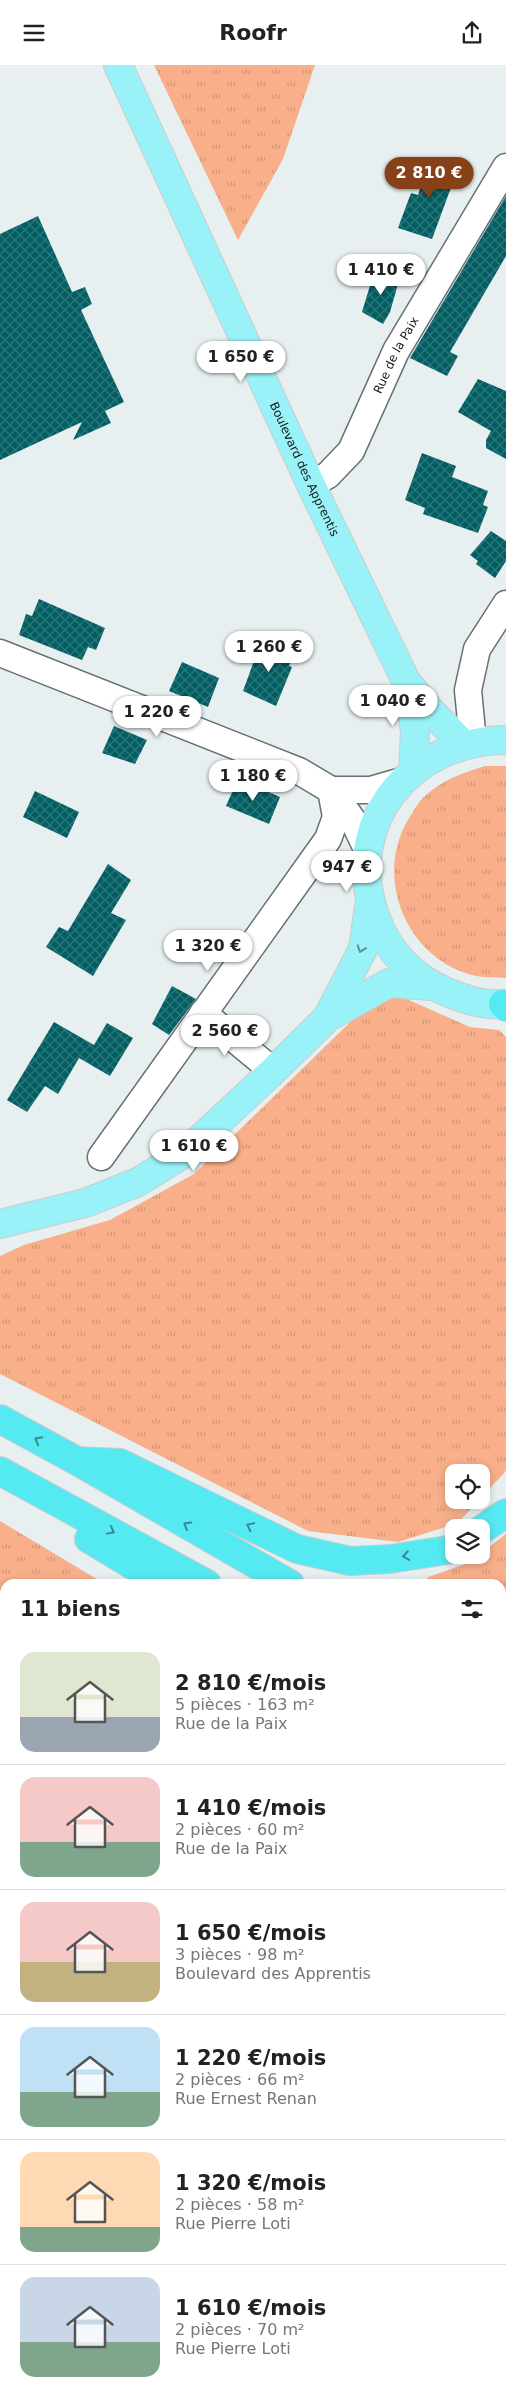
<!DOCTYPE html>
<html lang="fr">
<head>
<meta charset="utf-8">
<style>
	:root { --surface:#fff; --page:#f2f2f2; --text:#222; --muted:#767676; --line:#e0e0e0; --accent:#864119 }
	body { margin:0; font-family:"DejaVu Sans",sans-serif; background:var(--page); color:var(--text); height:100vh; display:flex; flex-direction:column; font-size:19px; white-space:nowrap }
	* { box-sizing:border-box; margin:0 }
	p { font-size:16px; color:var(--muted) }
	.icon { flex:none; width:28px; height:28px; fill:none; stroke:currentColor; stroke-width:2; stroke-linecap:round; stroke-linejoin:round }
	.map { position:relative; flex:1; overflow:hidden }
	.side { position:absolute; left:0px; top:1514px; width:506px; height:821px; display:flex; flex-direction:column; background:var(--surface); border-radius:15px 15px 0 0; box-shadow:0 2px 8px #0003 }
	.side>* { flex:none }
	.controls { position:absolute; left:445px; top:1399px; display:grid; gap:10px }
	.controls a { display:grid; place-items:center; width:45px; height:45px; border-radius:10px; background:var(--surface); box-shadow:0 2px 8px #0003; font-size:25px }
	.price { position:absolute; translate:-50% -42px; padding:0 11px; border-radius:18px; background:#fff; color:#222; font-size:16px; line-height:32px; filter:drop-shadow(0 1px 2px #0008) }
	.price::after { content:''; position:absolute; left:50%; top:30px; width:15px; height:11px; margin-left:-8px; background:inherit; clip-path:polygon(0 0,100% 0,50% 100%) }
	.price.selected { background:var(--accent); color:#fff }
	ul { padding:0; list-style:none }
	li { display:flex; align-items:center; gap:15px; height:125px; padding:0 20px }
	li+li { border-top:1px solid var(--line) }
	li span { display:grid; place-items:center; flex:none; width:140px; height:100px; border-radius:15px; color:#555 }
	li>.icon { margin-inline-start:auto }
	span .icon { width:60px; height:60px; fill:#fffc; stroke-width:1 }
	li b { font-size:21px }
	h2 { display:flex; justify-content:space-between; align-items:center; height:60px; padding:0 20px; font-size:21px }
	header { display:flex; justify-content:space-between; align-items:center; height:65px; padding:0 20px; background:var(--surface); font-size:22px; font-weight:700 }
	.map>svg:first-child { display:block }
	.grass { fill:url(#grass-tufts) }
	.water { fill:url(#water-ripples) }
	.building { fill:url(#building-cross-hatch) }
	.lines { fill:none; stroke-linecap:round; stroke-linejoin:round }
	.minor-casing { stroke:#697071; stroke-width:29 }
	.major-casing { stroke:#cbcccc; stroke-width:30 }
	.highway-casing { stroke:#cbcccc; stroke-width:30 }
	.minor { stroke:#fff; stroke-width:26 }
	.major { stroke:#99f2f7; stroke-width:28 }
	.highway { stroke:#55eaf2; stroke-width:28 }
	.oneway { stroke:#5d8f92 }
	.oneway2 { stroke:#388b8f }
	.labels { text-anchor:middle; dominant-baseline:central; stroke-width:5; stroke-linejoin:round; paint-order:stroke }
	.street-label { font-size:12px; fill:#141717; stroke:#e7eff0 }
</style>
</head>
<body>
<header><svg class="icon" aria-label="menu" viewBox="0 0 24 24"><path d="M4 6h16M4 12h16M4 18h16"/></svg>Roofr<svg class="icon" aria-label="share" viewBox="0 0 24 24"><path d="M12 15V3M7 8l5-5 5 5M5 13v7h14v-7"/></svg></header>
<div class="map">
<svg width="506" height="2334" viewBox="0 0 506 2334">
	<defs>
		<pattern id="grass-tufts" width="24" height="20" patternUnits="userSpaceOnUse" patternTransform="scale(1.25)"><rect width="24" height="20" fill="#f8af8a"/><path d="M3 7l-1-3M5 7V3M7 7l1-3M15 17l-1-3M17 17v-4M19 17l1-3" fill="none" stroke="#d49676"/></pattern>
		<pattern id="water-ripples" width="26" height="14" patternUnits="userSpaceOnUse" patternTransform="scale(1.25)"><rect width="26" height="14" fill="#f09567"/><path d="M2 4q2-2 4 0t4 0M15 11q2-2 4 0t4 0" fill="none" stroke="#c17954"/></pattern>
		<pattern id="building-cross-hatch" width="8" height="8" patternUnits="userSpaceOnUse" patternTransform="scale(1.25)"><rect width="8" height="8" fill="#015f63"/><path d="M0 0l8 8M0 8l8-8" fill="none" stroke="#2f7678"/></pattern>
	</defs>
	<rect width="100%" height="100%" fill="#e7eff0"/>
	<!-- grass -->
	<path class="grass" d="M154 0H315L283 94 238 175Z
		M485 701H506V913C495 912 482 913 472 910 404 892 372 808 411 750 415 744 419 736 424 732 442 715 462 708 485 701Z
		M402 932 470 962 499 965 506 972V1403L505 1407 481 1433V1408H454V1435H479L458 1458 398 1477 308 1466 0 1309V1191L24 1180 110 1155 194 1109 374 934Z
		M0 1456 105 1519H5V1755L0 1750Z
		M506 1469V1607L505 1615 501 1613V1519H426L428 1512 468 1498Z
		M506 1799V1906L501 1912V1820Z
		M0 1806 5 1811V1959L0 1948Z
		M506 1963V2334H278V2330H501V1969Z
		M129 2330H232V2334H132Z"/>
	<!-- water -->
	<path class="water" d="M0 1948 5 1959V2330H129L132 2334H0Z"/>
	<!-- building -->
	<path class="building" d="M430 92 459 101 432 174 398 163 411 128 418 130Z
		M506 131V191L450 287 458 291 447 311 410 293Z
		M38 151 72 227 85 222 92 239 81 245 124 337 105 346 111 358 73 375 82 357 0 395V169Z
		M375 204 400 212 390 247 383 259 362 247Z
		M478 314 506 326V394L486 383V375L491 366 458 347Z
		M422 388 456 401 452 412 488 426 483 440 488 442 478 468 423 449 425 443 405 435Z
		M491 466 506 476V496L495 513 476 499 478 496 470 490Z
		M39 534 105 563 96 585 88 582 82 595 19 570 26 549 32 551Z
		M262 574 295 588 289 601 292 602 276 641 243 626Z
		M182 597 219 613 208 642 169 626Z
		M114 661 147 675 135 699 102 688Z
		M238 714 280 732 269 759 226 741Z
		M35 726 79 747 67 773 23 752Z
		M108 799 131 815 111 848 126 855 93 911 46 882 59 862 68 866Z
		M172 921 196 934 169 970 152 959Z
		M54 957 94 980 107 958 133 973 110 1011 79 993 58 1029 45 1021 27 1047 7 1035Z"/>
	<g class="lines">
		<defs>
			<g id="minor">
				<path id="s1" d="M311 420 328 410 351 386 396 286 506 102"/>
				<path d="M0 588 299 706 331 725 354 757 368 786"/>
				<path d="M473 677 468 625 477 584 506 539"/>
				<path d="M331 725H371L402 716"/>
				<path d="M203 948 273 1006"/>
				<path d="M101 1092 328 774 336 752 331 725"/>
			</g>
			<g id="major">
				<path id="s2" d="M118 0 311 420 406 616 428 643 463 679"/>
				<path d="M407 618 415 667 413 706"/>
				<path d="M506 675C410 675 341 759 376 853 388 887 413 913 447 927 465 935 486 941 506 939"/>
				<path d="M327 953 363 884 369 841"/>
				<path d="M0 1159 85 1138 138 1117 186 1087 273 1006 327 953 389 918 430 921"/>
				<path d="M0 1776 5 1781"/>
				<path d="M501 1945 506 1939"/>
				<path d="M254 2334 255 2330"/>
			</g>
			<path id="highway" d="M503 939 506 942
				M0 1354 77 1396 290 1519
				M77 1396 120 1398 297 1484 350 1496 390 1494 454 1484
				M0 1406 207 1519
				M481 1465 506 1448
				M89 1474 164 1519
				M501 1640 506 1643
				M501 1692 506 1695"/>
		</defs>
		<!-- minor casing -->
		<use href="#minor" class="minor-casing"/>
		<!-- major casing -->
		<use href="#major" class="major-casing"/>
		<!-- highway casing -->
		<use href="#highway" class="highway-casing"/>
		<!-- minor -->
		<use href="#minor" class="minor"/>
		<!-- major -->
		<use href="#major" class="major"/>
		<!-- highway -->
		<use href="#highway" class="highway"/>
	</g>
	<!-- one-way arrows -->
	<defs><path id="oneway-chevron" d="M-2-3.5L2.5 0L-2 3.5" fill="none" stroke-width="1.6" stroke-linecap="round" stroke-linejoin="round" transform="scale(1.25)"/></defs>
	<use class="oneway" href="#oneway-chevron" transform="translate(361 884) rotate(109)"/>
	<g class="oneway2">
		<use href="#oneway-chevron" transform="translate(38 1375) rotate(-152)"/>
		<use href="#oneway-chevron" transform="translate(187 1460) rotate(-150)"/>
		<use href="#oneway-chevron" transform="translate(250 1461) rotate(-154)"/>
		<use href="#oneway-chevron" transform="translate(111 1466) rotate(29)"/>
		<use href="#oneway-chevron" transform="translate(406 1491) rotate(171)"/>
	</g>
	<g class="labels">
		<!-- street labels -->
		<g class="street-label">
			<text stroke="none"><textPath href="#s1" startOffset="159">Rue de la Paix</textPath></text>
			<text stroke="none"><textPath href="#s2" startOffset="445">Boulevard des Apprentis</textPath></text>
		</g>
	</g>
</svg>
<div class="controls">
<a><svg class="icon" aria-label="locate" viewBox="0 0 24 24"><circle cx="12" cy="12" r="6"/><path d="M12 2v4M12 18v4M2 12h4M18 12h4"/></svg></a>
<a><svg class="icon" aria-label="layers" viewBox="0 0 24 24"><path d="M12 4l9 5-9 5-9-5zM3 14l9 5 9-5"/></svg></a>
</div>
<b class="price selected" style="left:429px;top:134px">2 810 €</b>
<b class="price" style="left:381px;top:231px">1 410 €</b>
<b class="price" style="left:241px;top:318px">1 650 €</b>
<b class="price" style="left:269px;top:608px">1 260 €</b>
<b class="price" style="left:393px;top:662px">1 040 €</b>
<b class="price" style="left:157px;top:673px">1 220 €</b>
<b class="price" style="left:253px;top:737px">1 180 €</b>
<b class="price" style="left:347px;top:828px">947 €</b>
<b class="price" style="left:208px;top:907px">1 320 €</b>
<b class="price" style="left:225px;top:992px">2 560 €</b>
<b class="price" style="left:194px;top:1107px">1 610 €</b>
<section class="side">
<h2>11 biens<svg class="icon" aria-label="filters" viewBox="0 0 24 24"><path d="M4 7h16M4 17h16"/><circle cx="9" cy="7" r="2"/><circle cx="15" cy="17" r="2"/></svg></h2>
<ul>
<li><span style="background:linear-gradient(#dfe7d0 65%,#9aa5b1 0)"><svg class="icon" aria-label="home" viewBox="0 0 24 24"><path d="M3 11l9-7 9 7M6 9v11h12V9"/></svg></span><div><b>2 810 €/mois</b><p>5 pièces · 163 m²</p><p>Rue de la Paix</p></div></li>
<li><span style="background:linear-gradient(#f6c9c9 65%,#7fa58c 0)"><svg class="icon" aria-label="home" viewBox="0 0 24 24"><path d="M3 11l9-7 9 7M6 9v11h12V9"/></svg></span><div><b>1 410 €/mois</b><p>2 pièces · 60 m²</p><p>Rue de la Paix</p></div></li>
<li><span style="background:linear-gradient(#f6c9c9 60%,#c2b280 0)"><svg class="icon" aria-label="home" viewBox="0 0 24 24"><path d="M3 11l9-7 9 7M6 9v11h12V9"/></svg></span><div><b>1 650 €/mois</b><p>3 pièces · 98 m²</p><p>Boulevard des Apprentis</p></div></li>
<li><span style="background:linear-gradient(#bfe0f5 65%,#7fa58c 0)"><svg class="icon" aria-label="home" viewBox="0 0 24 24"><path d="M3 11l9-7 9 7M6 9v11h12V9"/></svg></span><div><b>1 220 €/mois</b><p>2 pièces · 66 m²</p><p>Rue Ernest Renan</p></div></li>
<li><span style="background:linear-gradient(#ffd9b3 75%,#7fa58c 0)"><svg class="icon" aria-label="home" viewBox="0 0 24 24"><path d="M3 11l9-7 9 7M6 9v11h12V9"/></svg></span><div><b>1 320 €/mois</b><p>2 pièces · 58 m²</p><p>Rue Pierre Loti</p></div></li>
<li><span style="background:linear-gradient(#c9d6e8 65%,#7fa58c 0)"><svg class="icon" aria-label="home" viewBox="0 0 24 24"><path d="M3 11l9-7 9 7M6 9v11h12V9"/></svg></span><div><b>1 610 €/mois</b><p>2 pièces · 70 m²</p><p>Rue Pierre Loti</p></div></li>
</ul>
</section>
</div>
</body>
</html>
